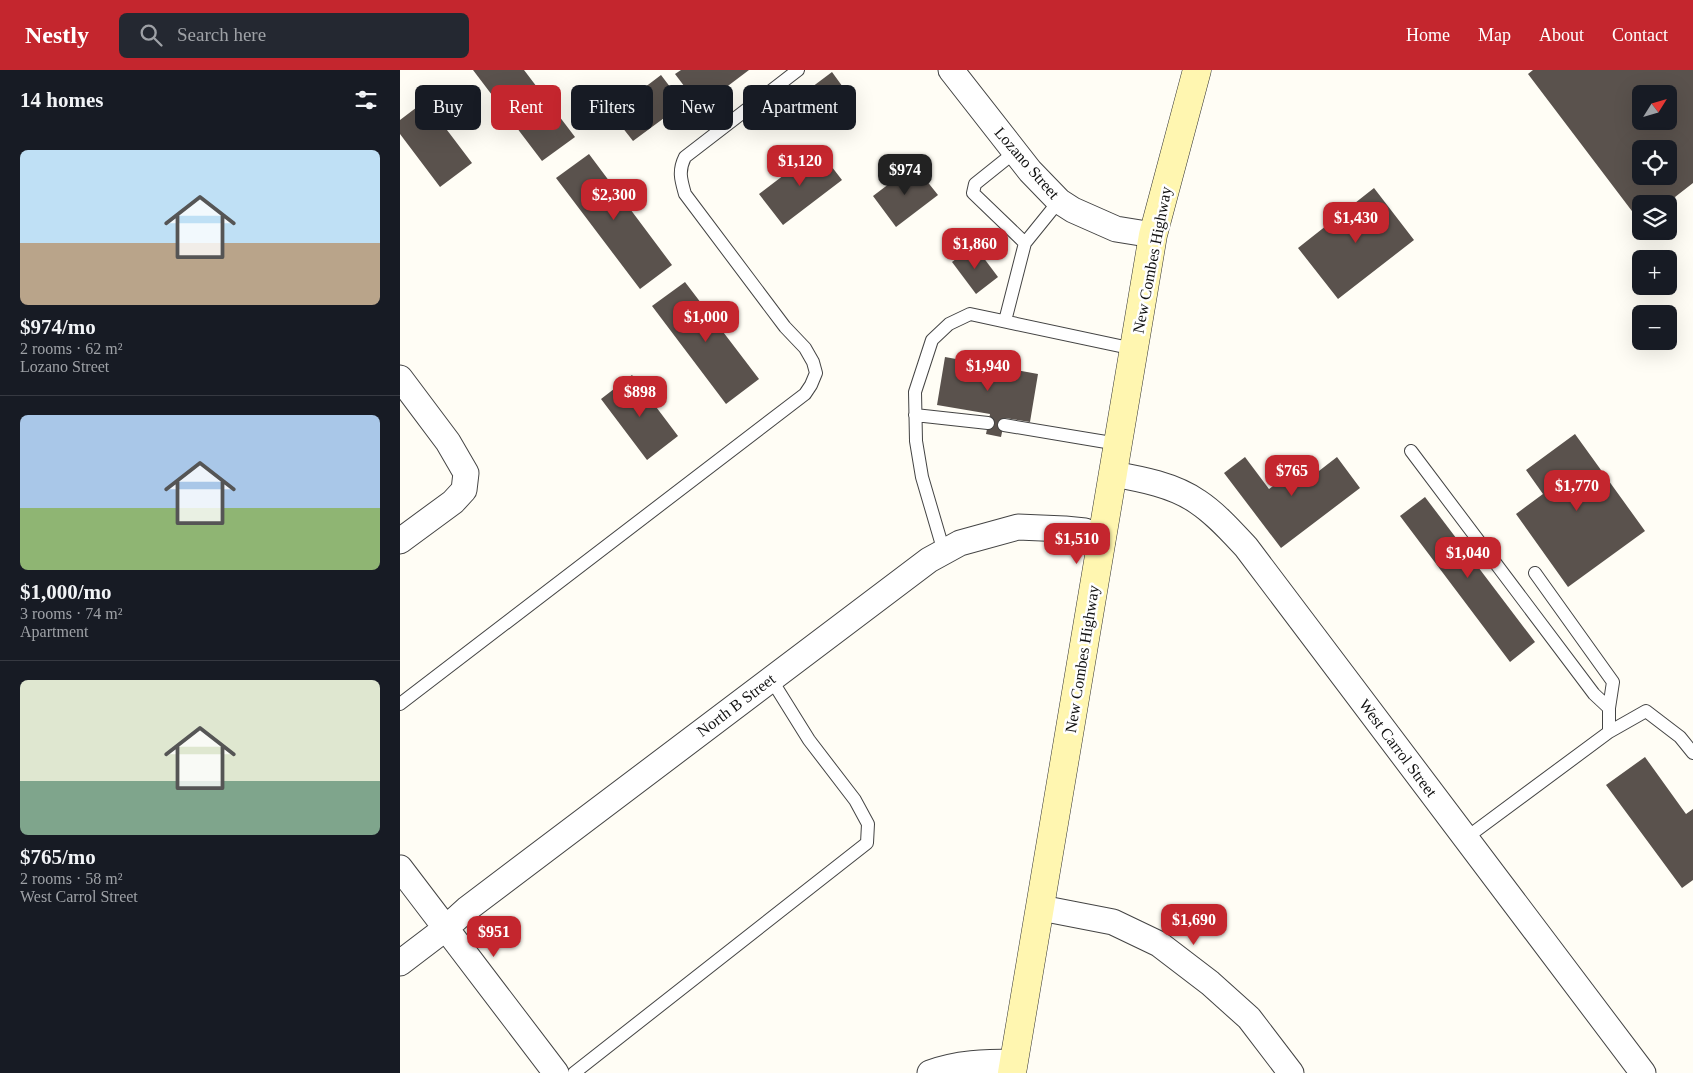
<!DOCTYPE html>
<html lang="en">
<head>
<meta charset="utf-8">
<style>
	:root { --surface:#171b24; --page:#242831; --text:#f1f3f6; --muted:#9ea1a6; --line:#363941; --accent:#c4262e }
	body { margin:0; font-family:Georgia,serif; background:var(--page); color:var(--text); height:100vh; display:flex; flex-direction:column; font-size:19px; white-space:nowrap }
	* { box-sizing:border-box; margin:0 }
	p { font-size:16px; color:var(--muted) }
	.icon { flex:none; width:28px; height:28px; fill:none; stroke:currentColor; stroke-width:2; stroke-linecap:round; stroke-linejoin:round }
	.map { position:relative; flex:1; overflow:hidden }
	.side { display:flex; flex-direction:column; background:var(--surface); width:400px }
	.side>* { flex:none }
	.top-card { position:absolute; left:15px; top:15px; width:475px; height:45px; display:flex; gap:10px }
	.needle { width:32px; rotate:53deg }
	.buttons { position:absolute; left:1232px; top:15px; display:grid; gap:10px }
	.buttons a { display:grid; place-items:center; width:45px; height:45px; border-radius:8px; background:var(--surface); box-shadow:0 5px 20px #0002; font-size:25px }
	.price { position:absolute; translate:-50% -42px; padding:0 11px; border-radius:10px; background:var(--accent); color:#fff; font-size:16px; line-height:32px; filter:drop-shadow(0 1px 2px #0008) }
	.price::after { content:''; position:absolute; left:50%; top:30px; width:15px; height:11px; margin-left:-8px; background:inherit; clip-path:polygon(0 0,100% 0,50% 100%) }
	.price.current { background:#222; color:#fff }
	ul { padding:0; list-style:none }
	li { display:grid; align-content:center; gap:10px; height:265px; padding:0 20px }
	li+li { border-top:1px solid var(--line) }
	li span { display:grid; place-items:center; height:155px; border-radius:8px; color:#555 }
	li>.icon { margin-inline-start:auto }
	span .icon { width:90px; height:90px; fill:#fffc; stroke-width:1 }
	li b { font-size:21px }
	h2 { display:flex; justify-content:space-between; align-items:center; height:60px; padding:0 20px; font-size:21px }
	.tag { padding:0 18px; border-radius:8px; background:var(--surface); box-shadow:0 5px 20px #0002; font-size:18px; line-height:45px }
	.tag.current { background:var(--accent); color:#fff }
	header { display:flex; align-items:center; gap:30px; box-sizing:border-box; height:70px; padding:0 25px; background:var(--accent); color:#fff }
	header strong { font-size:24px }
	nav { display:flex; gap:28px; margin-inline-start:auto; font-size:18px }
	.search { width:350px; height:45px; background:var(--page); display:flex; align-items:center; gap:12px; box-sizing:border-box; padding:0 18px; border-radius:8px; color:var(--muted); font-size:19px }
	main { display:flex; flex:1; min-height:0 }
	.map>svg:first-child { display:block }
	.building { fill:#5a524d; fill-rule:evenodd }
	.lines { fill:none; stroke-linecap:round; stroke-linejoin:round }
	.lane-casing { stroke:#444; stroke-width:14 }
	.street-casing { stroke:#444; stroke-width:27 }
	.secondary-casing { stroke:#333; stroke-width:29 }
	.lane { stroke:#fff; stroke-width:12 }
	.street { stroke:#fff; stroke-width:25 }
	.secondary { stroke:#fff6b0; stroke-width:28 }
	.labels { text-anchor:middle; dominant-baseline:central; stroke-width:5; stroke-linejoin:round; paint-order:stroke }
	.street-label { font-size:16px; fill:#111; stroke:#fff }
</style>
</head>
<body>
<header>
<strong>Nestly</strong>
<div class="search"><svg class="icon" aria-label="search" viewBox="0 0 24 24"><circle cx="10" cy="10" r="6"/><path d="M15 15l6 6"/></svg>Search here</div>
<nav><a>Home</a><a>Map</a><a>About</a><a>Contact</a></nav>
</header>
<main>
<section class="side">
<h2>14 homes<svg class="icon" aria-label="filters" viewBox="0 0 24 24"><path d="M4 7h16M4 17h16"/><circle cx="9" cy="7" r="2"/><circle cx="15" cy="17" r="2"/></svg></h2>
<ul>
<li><span style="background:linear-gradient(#bfe0f5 60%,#b9a48a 0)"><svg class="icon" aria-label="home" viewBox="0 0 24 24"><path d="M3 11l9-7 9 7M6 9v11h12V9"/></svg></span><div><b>$974/mo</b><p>2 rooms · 62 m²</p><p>Lozano Street</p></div></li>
<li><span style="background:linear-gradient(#a9c7e8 60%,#8fb573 0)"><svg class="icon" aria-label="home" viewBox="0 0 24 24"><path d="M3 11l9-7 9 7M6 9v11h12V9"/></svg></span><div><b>$1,000/mo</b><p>3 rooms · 74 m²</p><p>Apartment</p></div></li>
<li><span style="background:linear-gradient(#dfe7d0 65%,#7fa58c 0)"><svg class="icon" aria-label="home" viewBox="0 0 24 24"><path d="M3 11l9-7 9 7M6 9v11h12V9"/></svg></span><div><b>$765/mo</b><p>2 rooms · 58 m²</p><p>West Carrol Street</p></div></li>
</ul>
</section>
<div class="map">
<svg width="1293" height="1003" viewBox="0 0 1293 1003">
	<rect width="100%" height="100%" fill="#fffdf5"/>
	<!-- building -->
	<path class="building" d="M73 0H124L175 67 142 91Z
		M281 0H349L300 37 275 4Z
		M1133 0H1293V113L1266 134H1241V153L1128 4ZM1241 24H1269V51H1241ZM1241 79H1269V106H1241Z
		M432 2 453 31 429 48 408 20Z
		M261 5 283 34 233 71 211 43Z
		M25 31 72 93 40 117 0 64V50Z
		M418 79 442 110 383 155 359 124Z
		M189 84 272 195 240 219 156 108Z
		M514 95 538 125 496 157 473 126Z
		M974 118 1014 170 938 229 898 178Z
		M574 175 598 207 576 224 552 192Z
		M285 212 359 309 326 334 252 236Z
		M545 287 638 304 630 352 605 348 601 367 586 364 590 344 537 335Z
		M232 305 278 366 247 390 201 329Z
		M1175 364 1245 461 1168 517 1116 444 1143 424 1126 400Z
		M845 387 869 419 896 399 906 411 937 387 960 418 881 478 824 403Z
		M1025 427 1135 572 1110 592 1000 446Z
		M1245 687 1286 744 1293 739V810L1282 818 1206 715Z"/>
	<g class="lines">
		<defs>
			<path id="lane" d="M615 82 575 114 573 123 625 173
				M605 251 625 173 659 131
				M515 345 588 353
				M604 355 718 374
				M1011 381 1194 624 1209 638V662
				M544 482 522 407 516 371 515 322 532 270 549 254 570 244 734 279
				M1135 503 1213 612 1209 638
				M0 634 405 324 411 315 416 303 413 292 405 278 385 257 285 124C281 110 278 101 285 87L398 0
				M1066 768 1209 662 1246 641 1280 667 1293 683
				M174 1003 467 773 468 754 455 730 409 670 371 609"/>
			<path id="street" d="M551 0 630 101 659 131 673 140 716 159 753 165
				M0 308 48 372 66 403 64 420 53 432 0 471
				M713 404C741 409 774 415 798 432 816 444 831 461 846 477L1243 1003
				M0 798 156 1003
				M641 838 713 852 759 874 810 913 849 948 891 1003
				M0 893 46 858 67 839 529 490 560 473 618 457 665 459 685 461 702 472
				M530 1003C557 993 586 992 614 992"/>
			<path id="secondary" d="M612 1003 753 165 797 0"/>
		</defs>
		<!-- lane casing -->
		<use href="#lane" class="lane-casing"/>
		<!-- street casing -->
		<use href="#street" class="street-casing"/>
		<!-- secondary casing -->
		<use href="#secondary" class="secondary-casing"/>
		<!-- lane -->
		<use href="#lane" class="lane"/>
		<!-- street -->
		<use href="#street" class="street"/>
		<!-- secondary -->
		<use href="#secondary" class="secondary"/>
	</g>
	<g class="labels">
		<!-- street labels -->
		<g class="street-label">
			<text transform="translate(627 93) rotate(49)">Lozano Street</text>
			<text transform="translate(752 190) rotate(-79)">New Combes Highway</text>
			<text transform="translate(682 589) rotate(-81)">New Combes Highway</text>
			<text transform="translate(336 635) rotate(-37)">North B Street</text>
			<text transform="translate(998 678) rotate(53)">West Carrol Street</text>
		</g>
	</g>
</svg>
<div class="buttons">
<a><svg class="needle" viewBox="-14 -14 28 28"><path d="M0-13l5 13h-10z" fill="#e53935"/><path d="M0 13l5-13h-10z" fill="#9ea1a6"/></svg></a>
<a><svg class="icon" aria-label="locate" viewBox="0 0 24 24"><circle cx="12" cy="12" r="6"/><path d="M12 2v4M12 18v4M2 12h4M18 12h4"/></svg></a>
<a><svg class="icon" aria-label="layers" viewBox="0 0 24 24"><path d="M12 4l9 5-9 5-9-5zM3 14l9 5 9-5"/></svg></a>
<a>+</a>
<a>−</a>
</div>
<b class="price" style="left:400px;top:117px">$1,120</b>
<b class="price current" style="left:505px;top:126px">$974</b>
<b class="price" style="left:214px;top:151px">$2,300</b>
<b class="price" style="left:956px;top:174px">$1,430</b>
<b class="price" style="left:575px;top:200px">$1,860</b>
<b class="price" style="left:306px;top:273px">$1,000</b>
<b class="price" style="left:588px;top:322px">$1,940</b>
<b class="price" style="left:240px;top:348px">$898</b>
<b class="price" style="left:892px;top:427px">$765</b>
<b class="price" style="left:1177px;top:442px">$1,770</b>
<b class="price" style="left:677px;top:495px">$1,510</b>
<b class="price" style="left:1068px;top:509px">$1,040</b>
<b class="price" style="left:794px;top:876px">$1,690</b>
<b class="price" style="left:94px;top:888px">$951</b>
<div class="top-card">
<a class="tag">Buy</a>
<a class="tag current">Rent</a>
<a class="tag">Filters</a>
<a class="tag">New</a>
<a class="tag">Apartment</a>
</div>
</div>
</main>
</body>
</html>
